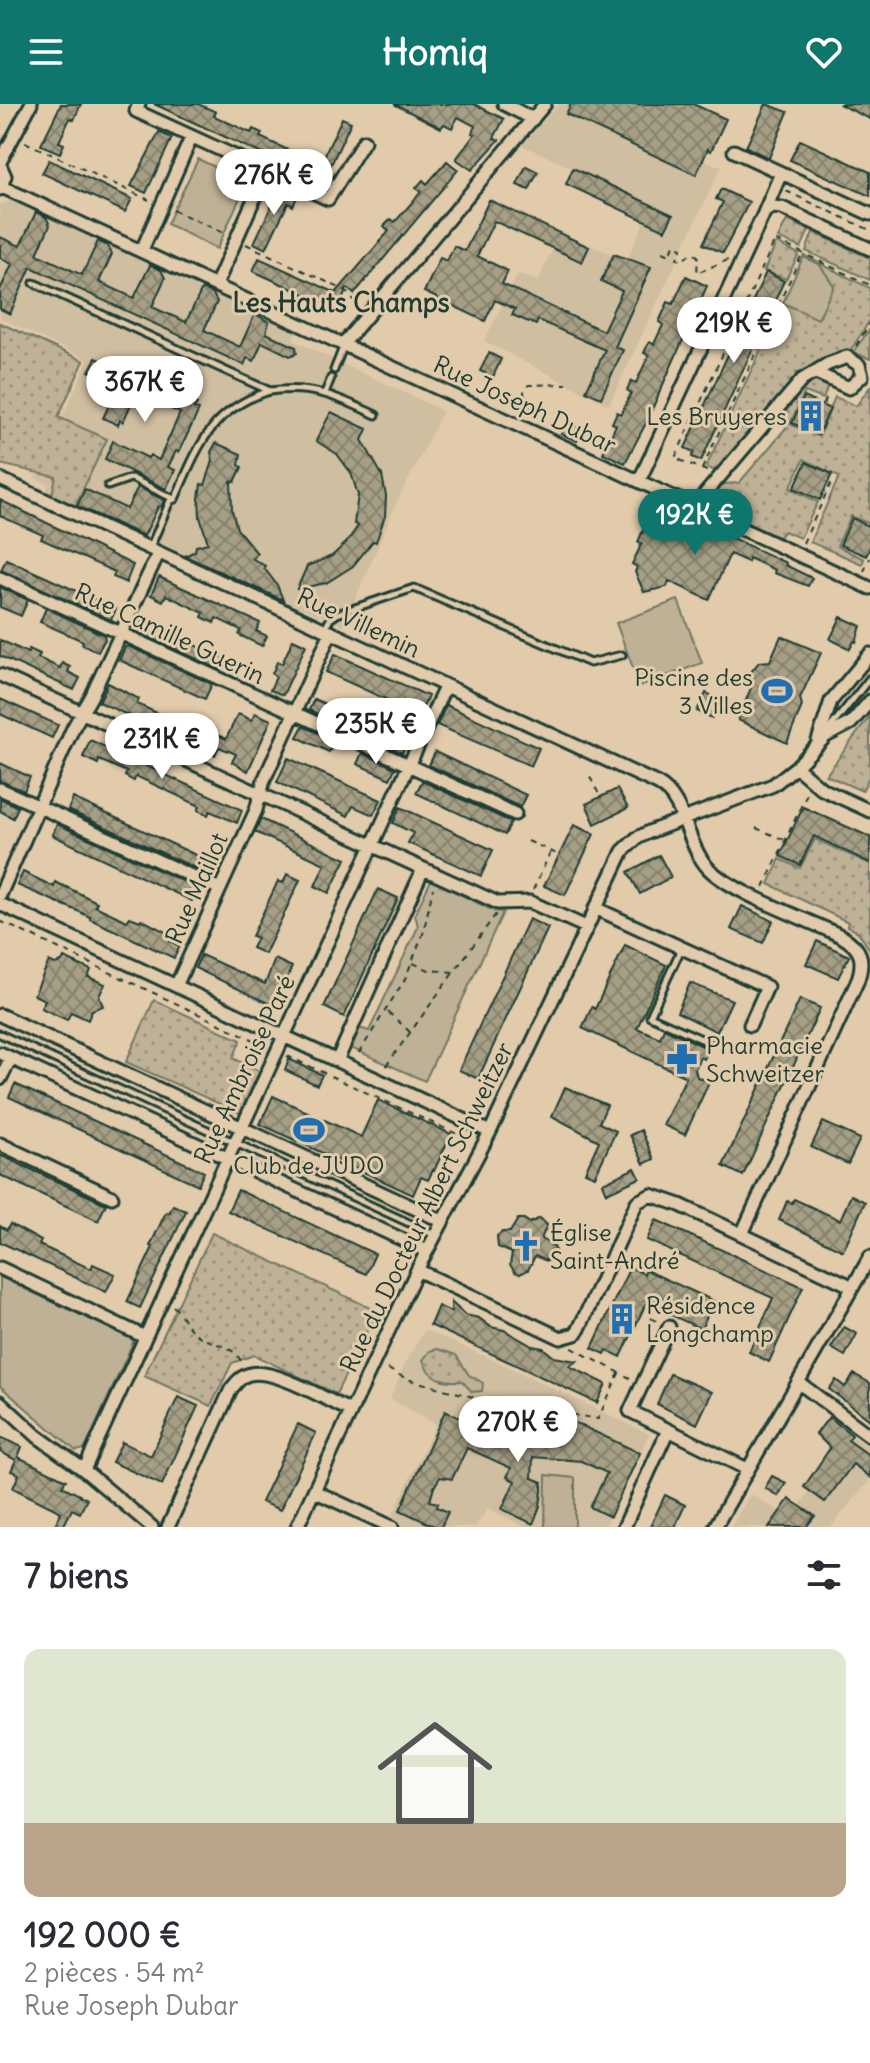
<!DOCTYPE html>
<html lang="fr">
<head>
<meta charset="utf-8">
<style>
	:root { --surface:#fff; --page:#f2f2f3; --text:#2b2b33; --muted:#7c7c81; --accent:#0f766e }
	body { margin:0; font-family:Delius,sans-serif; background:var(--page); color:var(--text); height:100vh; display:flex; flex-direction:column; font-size:30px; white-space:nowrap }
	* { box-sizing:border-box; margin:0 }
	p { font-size:26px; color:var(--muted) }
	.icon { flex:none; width:44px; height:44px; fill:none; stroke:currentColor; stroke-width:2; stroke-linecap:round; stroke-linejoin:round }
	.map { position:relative; height:1423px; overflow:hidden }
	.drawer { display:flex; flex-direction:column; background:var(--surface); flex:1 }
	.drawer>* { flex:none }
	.price { position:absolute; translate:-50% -68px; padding:0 18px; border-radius:28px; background:#fff; color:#222; font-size:26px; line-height:52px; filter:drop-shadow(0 2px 4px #0008) }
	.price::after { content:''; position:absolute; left:50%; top:48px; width:24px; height:18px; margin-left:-12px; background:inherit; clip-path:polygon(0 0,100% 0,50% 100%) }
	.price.current { background:var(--accent); color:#fff }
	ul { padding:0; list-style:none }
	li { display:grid; align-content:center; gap:16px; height:424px; padding:0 24px }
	li span { display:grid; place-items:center; height:248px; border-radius:16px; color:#555 }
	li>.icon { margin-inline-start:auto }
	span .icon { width:144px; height:144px; fill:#fffc; stroke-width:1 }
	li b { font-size:34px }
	h2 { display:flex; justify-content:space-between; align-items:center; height:96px; padding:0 24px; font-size:34px }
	header { display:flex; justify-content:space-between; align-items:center; height:104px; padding:0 24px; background:var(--accent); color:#fff; font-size:36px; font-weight:700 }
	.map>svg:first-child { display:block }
	.built { fill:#d0bea0 }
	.grass { fill:url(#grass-dots); stroke:#6f7765; stroke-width:2 }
	.green { fill:#bfb196; stroke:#6f7765; stroke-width:2 }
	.building { fill:url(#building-cross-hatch); stroke:#1f3d34; stroke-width:2 }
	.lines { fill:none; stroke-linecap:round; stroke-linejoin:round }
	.service-casing { stroke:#1f3d34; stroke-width:11 }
	.minor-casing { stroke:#1f3d34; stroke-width:17 }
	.path { stroke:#1f3d34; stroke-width:2; stroke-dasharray:6 6; stroke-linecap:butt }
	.service { stroke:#e2cbab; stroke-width:5 }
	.minor { stroke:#e2cbab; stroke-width:11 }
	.labels { text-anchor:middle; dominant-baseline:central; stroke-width:6; stroke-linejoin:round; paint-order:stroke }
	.street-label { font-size:24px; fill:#1f3d34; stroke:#e2cbab }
	.poi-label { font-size:24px; fill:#1f3d34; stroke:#e2cbab; text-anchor:start }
	.neighbourhood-label { font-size:26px; font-weight:bold; fill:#1f3d34; stroke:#e2cbab }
</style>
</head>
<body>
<header><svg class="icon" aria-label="menu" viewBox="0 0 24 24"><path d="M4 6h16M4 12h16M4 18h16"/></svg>Homiq<svg class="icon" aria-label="heart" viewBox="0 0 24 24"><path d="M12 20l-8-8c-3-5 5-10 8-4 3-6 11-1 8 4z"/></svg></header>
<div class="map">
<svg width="870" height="1423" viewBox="0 0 870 1423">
	<defs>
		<pattern id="grass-dots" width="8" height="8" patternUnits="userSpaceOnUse" patternTransform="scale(2)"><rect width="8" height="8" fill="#bfb196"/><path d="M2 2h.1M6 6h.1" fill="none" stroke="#9b917b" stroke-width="1.8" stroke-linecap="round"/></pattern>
		<pattern id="building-cross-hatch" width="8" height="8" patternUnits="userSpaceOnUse" patternTransform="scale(2)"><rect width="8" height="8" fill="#a69f86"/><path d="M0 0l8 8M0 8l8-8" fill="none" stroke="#87836e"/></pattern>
	</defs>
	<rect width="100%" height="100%" fill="#e2cbab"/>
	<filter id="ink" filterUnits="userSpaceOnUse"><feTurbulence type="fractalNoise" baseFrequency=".0125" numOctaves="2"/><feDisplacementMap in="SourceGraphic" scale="16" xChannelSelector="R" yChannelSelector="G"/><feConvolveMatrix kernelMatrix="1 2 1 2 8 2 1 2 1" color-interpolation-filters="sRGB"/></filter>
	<g filter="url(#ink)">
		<!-- built -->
		<path class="built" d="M559 0H586L721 63 609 301 484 237 518 170 538 177 560 129 627 156 644 117 566 80 572 64 522 41Z
			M13 96 296 224 293 236 443 307 395 402 344 522 173 450 45 389 49 381 35 374 88 256 0 214V101Z
			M425 1226 496 1257 649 1330 605 1423H524L488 1404 475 1423H403L389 1418 436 1320 390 1295 407 1255Z
			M852 1331 870 1344V1376L831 1423H731L750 1390 790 1414Z"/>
		<!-- grass -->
		<path class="grass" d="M787 116 809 126 801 144 778 134Z
			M813 128 870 154V176L806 147Z
			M776 139 799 150 786 175 764 167Z
			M803 151 870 184V216L849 249 821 256 806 266 718 368 706 363 783 199 818 214 834 182 819 160Z
			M0 219 84 257 58 313 107 335 75 402 52 391 56 373 0 360Z
			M870 225V255L853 248Z
			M814 277 829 279 823 295 805 288 790 320 819 333 835 293 856 302 870 283V420L851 412 837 442 864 455 862 460 810 438 839 373 804 355 790 384 818 398 800 434 784 427 778 434 708 403 723 380 739 379 786 324 782 309 799 286Z
			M870 612V671L862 687 826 671Z
			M815 735 870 760V846L858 828 847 822 848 818 769 780 780 755 800 764Z
			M154 896 241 936 233 954 261 968 242 1010 126 958Z
			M212 1129 377 1207 336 1290 254 1251 232 1259 211 1302 144 1272Z
			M438 1245 456 1251 469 1271 483 1279 482 1287 472 1288 462 1277C443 1278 429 1275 423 1256L430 1247Z"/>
		<!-- green -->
		<path class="green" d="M198 55 247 78 217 145 167 120Z
			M803 153 819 160 834 182 818 215 783 199Z
			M678 496 702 559 640 582 616 519Z
			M431 776 494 807 503 808 425 977 351 944 359 924 369 927 418 823 415 810Z
			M0 1173 134 1236 85 1345 76 1347 0 1282Z
			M546 1371 575 1374V1423H545Z"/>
		<!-- building -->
		<path class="building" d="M61 0H81L74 16 70 14 59 38 64 40 60 49 41 41Z
			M154 0H198L216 8 214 12 251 29 253 25 262 29 260 33 320 61 342 14 351 18 329 65 320 61 314 74Z
			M394 0H474L504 15 494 34 499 36 472 66 456 55 475 30 472 29 475 22 458 13 452 24 444 20 441 24Z
			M571 0H693L726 15 711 47 708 45 696 71 566 10Z
			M766 0 788 8 769 54 746 43Z
			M839 0H870V15Z
			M159 28 172 34 146 89 131 82Z
			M800 36 870 68V92L790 56Z
			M49 56 132 95 125 108 42 69Z
			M447 57 458 66 354 190 347 184 340 201 336 199 332 203 253 167 259 154 336 189 389 127 384 122 391 115 395 118 421 88 416 84 423 76 427 80Z
			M526 62 538 68 529 86 517 81Z
			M573 64 673 111 665 126 566 80Z
			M280 84 297 93 293 102 288 99 266 145 254 139Z
			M721 85 749 98 723 149 703 140 723 98 716 95Z
			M489 96 589 143 582 158 494 117 477 152 508 167 502 180 603 227 622 187 601 177 614 150 651 163 615 243 623 246 601 294 586 287 605 246 538 216 536 221 512 211 515 205 495 196 485 217 424 188 440 154 447 157 454 142 465 147Z
			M36 108 46 113 50 121 37 150 82 171 98 137 108 142 112 150 99 178 134 194 150 161 161 166 165 174 152 203 186 218 202 185 213 190 217 198 204 226 240 243 255 210 269 218 266 229 296 243 297 249 290 252 262 238 254 257 247 254 244 261 31 163 10 210 0 205V186L12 160 0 154V133L20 142Z
			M766 168 784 177 701 357 692 353 694 348 685 344Z
			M686 172 707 182 645 321 625 359 603 349 616 321 612 319 617 308 621 310 631 289 627 286 631 277 636 279 649 251 644 249 649 238 654 240 663 221 659 218 668 198 673 200Z
			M489 249 501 255 493 273 480 267Z
			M96 254 135 272 133 276 155 286 158 282 197 300 194 304 199 306 179 348 176 347 168 363 175 366 166 385 105 355 113 337 148 354 150 351 159 356 180 309 136 289 123 318 120 316 118 321 103 314 118 281 89 267Z
			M804 293 830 305 818 331 792 319Z
			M331 308 367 325 362 336 382 371 386 392 385 412 376 438 373 437 353 462 326 479 297 485 307 462 332 452 346 439 358 422 354 420 358 391 351 369 337 350 316 337Z
			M566 318 583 326 577 337 561 330Z
			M216 339 241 350 239 361 242 363 235 378 231 377 232 406 237 425 257 449 253 455 265 462 264 464 277 481 283 496 185 452 195 447 196 442 208 439 200 413 199 394 201 380 205 381 213 357 211 348Z
			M806 358 832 370 820 396 794 384Z
			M138 383 164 396 162 402 158 403 144 432 77 402 85 385 127 405Z
			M0 396 133 461 126 479 113 473 115 468 41 435 43 431 0 412Z
			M669 405 786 459 785 461 812 474 808 482 774 469 775 466 749 454 748 458 730 450 709 496 669 477 667 483 644 488 635 468 637 463 632 460 642 439 638 438 643 426 657 430Z
			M852 414 870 423V444L866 452 840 441Z
			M6 455 116 505 111 516 1 466Z
			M159 473 260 519 256 527 267 532 262 542 239 531 241 526 216 514 214 519 202 513 204 509 166 491 163 497 151 491Z
			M0 483 28 496 21 512 0 503Z
			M46 504 104 531 105 535 98 548 82 540 83 537 40 518Z
			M841 513 861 522 856 538 854 537 850 545 830 535Z
			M140 516 225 555 221 566 135 527Z
			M781 532 821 549 800 594 802 602 787 639 738 616 753 579 751 568 759 558 770 557Z
			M293 535 306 541 283 591 270 586 276 573 272 570 277 558 282 560Z
			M0 536 28 549 29 545 40 550 38 554 60 564 62 559 70 563 68 568 80 574 74 586 0 552Z
			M128 542 212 580 205 595 119 556 125 543Z
			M335 550 428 592 420 611 326 568Z
			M108 579 139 595 137 600 179 619 181 614 226 635 238 610 252 616 255 609 271 616 248 667 232 658 236 650 219 643 215 651 99 598Z
			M706 589 721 596 712 614 697 607Z
			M0 595 58 621 52 634 0 610Z
			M314 595 347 610 342 621 309 606Z
			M446 601 539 644 531 662 437 621Z
			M303 622 335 637 329 648 297 633Z
			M374 622 408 636 402 649 369 634Z
			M90 636 242 706 237 719 210 707 208 711 198 706 200 702 136 672 134 677 125 672 127 668 99 656 98 660 83 653Z
			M435 648 526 691 520 703 429 661Z
			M362 649 395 664 390 675 357 660Z
			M288 654 381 696 373 711 353 702 348 712 277 678Z
			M0 659 30 673 24 687 0 677Z
			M422 677 511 718 505 731 416 689Z
			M617 685 628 704 595 720 586 700Z
			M0 694 18 703 13 714 0 707Z
			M73 694 211 758 206 769 68 706Z
			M400 703 493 746 481 772 408 739 413 729 393 719Z
			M803 703 870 733V759L814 732 800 761 780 752Z
			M261 715 346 755 329 789 315 782 325 760 255 728Z
			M57 720 198 784 192 797 52 731Z
			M574 721 594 730 565 791 544 782Z
			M659 751 671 773 640 790 628 768Z
			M23 768 54 783 55 778 66 783 97 798 95 802 127 817 130 813 140 817 141 815 162 826 172 832 170 837 180 842 174 854 90 815V813L80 808 17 781Z
			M287 770 300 776 265 850 252 844 257 834 252 832 278 777 283 779Z
			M378 785 398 794 344 913 324 903Z
			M742 802 773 817 763 839 731 825Z
			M529 815 548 824 478 975 459 966Z
			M817 837 849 852 838 874 806 860Z
			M625 841 666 861 637 924 660 934 664 924 709 945 704 955 700 953 695 965 697 973 709 978 685 1031 663 1021 686 973 582 924 592 903 595 905Z
			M201 851 265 880 275 855 292 863 274 902 195 864Z
			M64 854 91 866 88 873 105 880 99 892 103 902 92 906 88 916 71 908 67 916 41 904 45 896 34 891 49 857 55 860 62 858Z
			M690 879 732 896 717 928 677 908Z
			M800 895 820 904 743 1072 723 1062Z
			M289 955 322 971 317 981 285 966Z
			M15 980 204 1068 198 1081 9 993Z
			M565 983 607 1001 599 1019 616 1027 595 1072 585 1068 599 1037 552 1012Z
			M273 992 361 1033 378 996 451 1030 434 1067 433 1066 428 1076 421 1073 413 1091 260 1020Z
			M823 1018 860 1035 848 1060 811 1043Z
			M641 1026 654 1055 644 1060 630 1031Z
			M0 1051 106 1100 98 1117 0 1071Z
			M635 1064 640 1074 607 1089 603 1079Z
			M238 1086 375 1150 366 1170 228 1107Z
			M851 1091 865 1098 843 1147 779 1116 787 1097 792 1099 794 1095 840 1116Z
			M173 1101 186 1107 140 1204 127 1198 153 1143 150 1142 166 1108 169 1109Z
			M540 1114 547 1121 541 1135 554 1142 556 1151 547 1157 535 1152 528 1166 520 1170 515 1168 510 1161 512 1149 498 1143 497 1132 502 1128H510L518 1115H524L530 1119Z
			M656 1116 803 1183 769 1258 749 1248 773 1194 647 1136Z
			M10 1120 41 1137 39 1141 50 1146 91 1165 93 1160 115 1170 106 1188 0 1138V1122L7 1126Z
			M630 1163 644 1170 646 1166 714 1197 701 1225 646 1199 621 1253 607 1246 605 1250 592 1244Z
			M451 1198 465 1211 479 1214 491 1223 504 1226 532 1242 543 1244 554 1253 577 1257 569 1262 606 1280 597 1299 430 1221 438 1202 451 1208Z
			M844 1223 857 1230 845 1252 831 1244Z
			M670 1270 712 1288 697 1320 657 1300Z
			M854 1270 870 1279V1316L829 1285 836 1276 845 1283Z
			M178 1293 198 1302 162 1381 112 1358 122 1338 151 1352Z
			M445 1307 479 1323 485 1319 506 1329 547 1336 550 1307 640 1349 610 1413 590 1403 607 1369 581 1357 533 1353 532 1374 542 1378V1387L540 1402 533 1420 502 1405 515 1377 507 1373 511 1364 467 1344 452 1375 440 1373 434 1383 430 1397 438 1399 437 1403 448 1408 441 1423H436L400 1406Z
			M829 1313 852 1331 848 1336 870 1352V1373L853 1360 825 1398 804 1383 830 1344 816 1330Z
			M298 1320 316 1329 280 1406 261 1398Z
			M0 1333 22 1343 18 1353 66 1376 62 1382 87 1395 80 1409 72 1405 63 1423H54L61 1408 13 1384 19 1370 11 1367 16 1356 0 1348Z
			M772 1372 786 1379 778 1392 765 1384Z
			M665 1391 685 1401 675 1423H650Z
			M789 1395 815 1412 806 1423H769Z"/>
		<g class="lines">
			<defs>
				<path id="service" d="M34 179 270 287C312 281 338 293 376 311
					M334 266 344 241
					M325 289 331 274
					M108 382 131 374 174 395
					M150 444 170 397 175 395C198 343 210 306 269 287
					M325 525 330 515 337 510 414 484 590 559 622 551
					M826 629 870 574
					M681 845 650 912 708 938
					M0 930 435 1131"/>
				<path id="minor" d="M139 0 136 7 328 95 364 37
					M504 0 533 15
					M734 47 870 110
					M0 58 31 0
					M0 61 5 72 0 85
					M2 83 870 484
					M764 109 781 69
					M142 146 191 34
					M216 181 266 68
					M344 239 545 0
					M0 375 658 680C685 695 686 740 708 764 732 789 807 815 841 832 862 844 865 856 857 878L742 1130
					M639 377 765 107 773 103 782 104 870 145
					M693 404 802 276 828 260 847 253 859 261 862 272 849 284 816 269
					M0 474 515 710
					M0 571 498 799 530 798 586 823
					M818 637 831 597 870 550
					M796 663 822 685 870 707
					M0 685 220 785
					M0 791 73 624 91 593 158 450
					M0 800 490 1028
					M595 804 767 883 750 921
					M176 882 256 706 264 676 331 528
					M0 911 442 1117
					M0 949 427 1147
					M337 957 423 765
					M0 975 11 954
					M0 1040 112 1093
					M0 1164 145 1233
					M417 1166 561 1234 575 1230 579 1225 637 1098 651 1091 680 1101 853 1183
					M669 1223 630 1307 747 1365
					M798 1278 870 1332
					M0 1298 37 1332 84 1366 152 1423
					M84 1366 445 583
					M314 1387 392 1423
					M168 1423 231 1285C237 1278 241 1272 250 1270 274 1264 327 1296 351 1307
					M297 1423 417 1166 490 1028 623 747 637 734 649 728 773 681 796 663 826 632 851 619 870 597
					M624 1423 668 1326
					M715 1423 870 1153"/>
			</defs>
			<!-- service casing -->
			<use href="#service" class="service-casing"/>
			<!-- minor casing -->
			<use href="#minor" class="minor-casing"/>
			<!-- path -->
			<path class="path" d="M25 38 149 96
				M786 87 870 126
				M173 106 226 130
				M246 140 344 186 359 201
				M663 148 670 151 674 141 682 144 677 154 682 157 691 149 698 152 697 169 730 155
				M856 242 870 219
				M824 300 828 290
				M535 314 524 290V284L529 281 567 280
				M702 365 802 150
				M707 367 675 354 775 136 870 181
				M803 439 833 375
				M864 467 870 454
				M590 673 600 692
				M756 724 787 737
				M528 737 559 751
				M764 783 808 687
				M533 786 551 747
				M0 817 267 942
				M413 859 429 866 454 868 496 810
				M388 908 410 928
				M359 949 405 875 423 830 433 784
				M287 952 470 1036
				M386 962 453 869
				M657 1194 648 1213 657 1217
				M173 1202C184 1211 186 1225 199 1232 215 1242 233 1240 242 1259
				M572 1244 630 1274
				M388 1265 407 1275 477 1294 532 1295 558 1308 598 1315 619 1269"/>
			<!-- service -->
			<use href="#service" class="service"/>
			<!-- minor -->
			<use href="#minor" class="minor"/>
		</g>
	</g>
	<!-- icons -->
	<defs>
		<symbol id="building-bare" viewBox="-9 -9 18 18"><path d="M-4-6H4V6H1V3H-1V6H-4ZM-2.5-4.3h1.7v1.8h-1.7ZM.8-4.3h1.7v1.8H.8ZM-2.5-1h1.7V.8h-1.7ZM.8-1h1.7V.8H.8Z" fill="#1f6fb2" stroke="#e2cbab" stroke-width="2.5" paint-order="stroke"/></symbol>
		<symbol id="stadium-bare" viewBox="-9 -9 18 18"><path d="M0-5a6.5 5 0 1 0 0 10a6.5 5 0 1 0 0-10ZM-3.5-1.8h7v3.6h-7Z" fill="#1f6fb2" stroke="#e2cbab" stroke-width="2.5" paint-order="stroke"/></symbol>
		<symbol id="pharmacy-bare" viewBox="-9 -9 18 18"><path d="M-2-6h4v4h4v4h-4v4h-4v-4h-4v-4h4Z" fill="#1f6fb2" stroke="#e2cbab" stroke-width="2.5" paint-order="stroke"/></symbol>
		<symbol id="church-bare" viewBox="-9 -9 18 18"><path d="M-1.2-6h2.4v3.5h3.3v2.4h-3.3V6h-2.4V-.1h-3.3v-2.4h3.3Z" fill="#1f6fb2" stroke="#e2cbab" stroke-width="2.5" paint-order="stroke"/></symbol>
	</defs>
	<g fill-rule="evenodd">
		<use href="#building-bare" x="789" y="290" width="44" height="44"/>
		<use href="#stadium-bare" x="755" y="565" width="44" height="44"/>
		<use href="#pharmacy-bare" x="660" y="933" width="44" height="44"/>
		<use href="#stadium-bare" x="287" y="1004" width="44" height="44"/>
		<use href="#church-bare" x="504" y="1120" width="44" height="44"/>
		<use href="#building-bare" x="600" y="1193" width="44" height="44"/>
	</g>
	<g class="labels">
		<!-- street labels -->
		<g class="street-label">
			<text transform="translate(525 300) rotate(25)">Rue Joseph Dubar</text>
			<text transform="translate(359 518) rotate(25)">Rue Villemin</text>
			<text transform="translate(170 529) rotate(25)">Rue Camille Guerin</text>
			<text transform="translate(196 784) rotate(-66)">Rue Maillot</text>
			<text transform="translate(244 965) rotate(-65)">Rue Ambroise Paré</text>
			<text transform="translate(426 1103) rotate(-64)">Rue du Docteur Albert Schweitzer</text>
		</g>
		<!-- poi labels -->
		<g class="poi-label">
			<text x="787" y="312" text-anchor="end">Les Bruyeres</text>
			<text x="753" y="573" text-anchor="end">Piscine des<tspan x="753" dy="28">3 Villes</tspan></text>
			<text x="706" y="941">Pharmacie<tspan x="706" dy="28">Schweitzer</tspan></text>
			<text x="309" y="1061" text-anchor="middle">Club de JUDO</text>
			<text x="550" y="1128">Église<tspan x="550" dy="28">Saint-André</tspan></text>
			<text x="646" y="1201">Résidence<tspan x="646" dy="28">Longchamp</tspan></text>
		</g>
		<!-- neighbourhood labels -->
		<g class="neighbourhood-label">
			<text x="341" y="198">Les Hauts Champs</text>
		</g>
	</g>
</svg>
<b class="price" style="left:274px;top:113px">276K €</b>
<b class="price" style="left:734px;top:261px">219K €</b>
<b class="price" style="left:145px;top:320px">367K €</b>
<b class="price current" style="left:695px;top:453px">192K €</b>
<b class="price" style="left:376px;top:662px">235K €</b>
<b class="price" style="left:162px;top:677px">231K €</b>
<b class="price" style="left:518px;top:1360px">270K €</b>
</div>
<section class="drawer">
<h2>7 biens<svg class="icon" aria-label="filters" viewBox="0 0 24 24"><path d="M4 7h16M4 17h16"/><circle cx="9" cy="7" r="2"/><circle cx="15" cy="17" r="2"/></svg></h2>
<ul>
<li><span style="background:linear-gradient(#dfe7d0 70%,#b9a48a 0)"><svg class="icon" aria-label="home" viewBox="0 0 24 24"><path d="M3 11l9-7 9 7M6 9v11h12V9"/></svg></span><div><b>192 000 €</b><p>2 pièces · 54 m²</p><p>Rue Joseph Dubar</p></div></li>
</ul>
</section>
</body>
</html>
